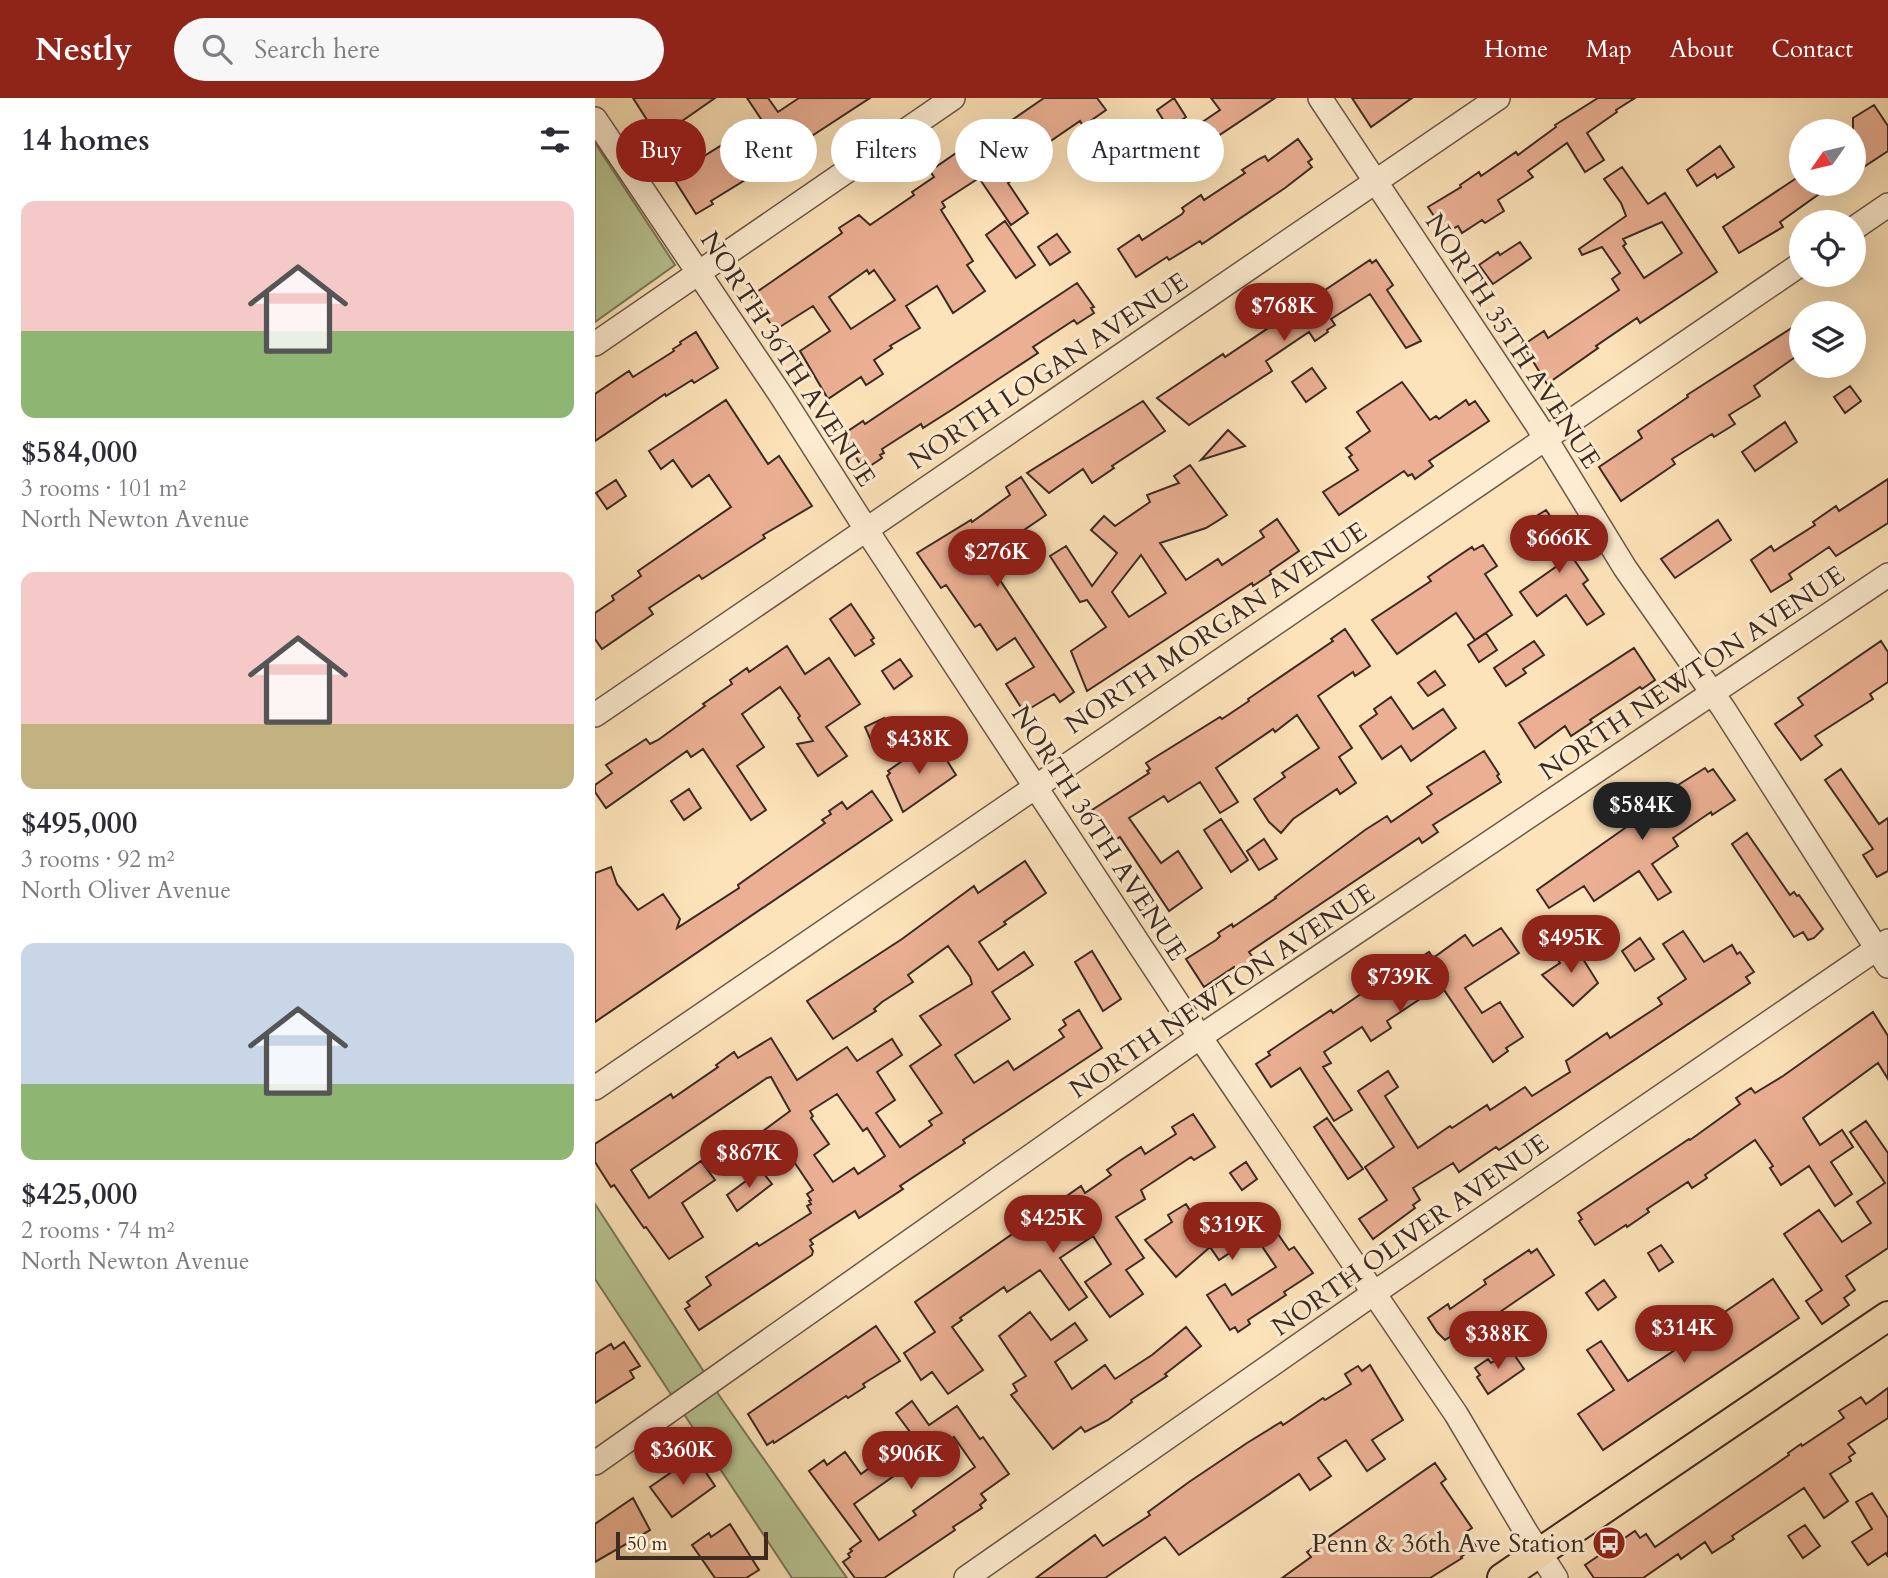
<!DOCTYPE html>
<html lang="en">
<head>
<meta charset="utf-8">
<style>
	:root { --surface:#fff; --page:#f7f7f7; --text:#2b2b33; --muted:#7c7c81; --accent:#8f2418 }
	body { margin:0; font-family:Cardo,serif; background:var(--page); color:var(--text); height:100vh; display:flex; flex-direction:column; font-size:26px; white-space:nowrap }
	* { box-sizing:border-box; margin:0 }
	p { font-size:23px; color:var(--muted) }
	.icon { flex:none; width:38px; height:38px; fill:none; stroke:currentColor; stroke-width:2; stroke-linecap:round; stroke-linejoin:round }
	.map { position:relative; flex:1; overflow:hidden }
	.drawer { display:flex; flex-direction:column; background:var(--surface); width:595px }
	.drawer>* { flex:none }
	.hud { position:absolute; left:21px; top:21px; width:665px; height:63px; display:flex; gap:14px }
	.needle { width:46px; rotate:236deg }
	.tools { position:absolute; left:1194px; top:21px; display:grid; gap:14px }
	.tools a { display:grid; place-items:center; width:77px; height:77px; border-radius:50%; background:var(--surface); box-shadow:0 7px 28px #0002; font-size:35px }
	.scale { position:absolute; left:21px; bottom:18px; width:152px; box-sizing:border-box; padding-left:7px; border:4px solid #3c2a23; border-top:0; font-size:19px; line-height:24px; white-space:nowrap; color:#3c2a23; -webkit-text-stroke:5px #feedd2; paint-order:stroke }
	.price { position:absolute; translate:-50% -60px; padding:0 16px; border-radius:24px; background:var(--accent); color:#fff; font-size:23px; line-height:46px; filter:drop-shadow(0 2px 4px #0008) }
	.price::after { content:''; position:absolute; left:50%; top:42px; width:21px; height:16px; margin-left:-10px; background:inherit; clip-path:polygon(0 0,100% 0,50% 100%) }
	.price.active { background:#222; color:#fff }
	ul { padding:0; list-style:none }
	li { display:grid; align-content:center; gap:14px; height:371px; padding:0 21px }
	li span { display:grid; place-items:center; height:217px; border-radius:14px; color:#555 }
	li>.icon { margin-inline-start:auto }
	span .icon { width:126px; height:126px; fill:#fffc; stroke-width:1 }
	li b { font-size:30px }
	h2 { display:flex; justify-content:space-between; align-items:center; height:84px; padding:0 21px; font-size:30px }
	.tag { padding:0 24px; border-radius:32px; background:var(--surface); box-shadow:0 7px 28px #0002; font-size:24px; line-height:63px }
	.tag.active { background:var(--accent); color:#fff }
	header { display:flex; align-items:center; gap:42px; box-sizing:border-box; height:98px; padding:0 35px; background:var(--accent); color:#fff }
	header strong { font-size:33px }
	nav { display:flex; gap:38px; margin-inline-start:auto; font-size:24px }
	.search { width:490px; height:63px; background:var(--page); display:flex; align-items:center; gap:18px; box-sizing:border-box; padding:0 24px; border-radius:38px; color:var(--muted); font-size:26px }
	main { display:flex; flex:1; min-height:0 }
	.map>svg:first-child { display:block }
	.green { fill:#b9c594; stroke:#7a785c; stroke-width:2 }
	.building { fill:#ebb093; stroke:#3c2a23; stroke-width:2; fill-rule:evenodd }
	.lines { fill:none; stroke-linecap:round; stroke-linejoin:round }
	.minor-casing { stroke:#6c5848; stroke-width:26 }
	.major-casing { stroke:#3c2a23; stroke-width:32 }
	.minor { stroke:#feedd2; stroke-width:23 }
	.major { stroke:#fde3b9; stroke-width:28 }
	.labels { text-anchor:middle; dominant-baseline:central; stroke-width:6; stroke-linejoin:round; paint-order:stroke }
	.street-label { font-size:26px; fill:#3c2a23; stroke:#feedd2 }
	.poi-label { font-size:26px; fill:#3c2a23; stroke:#feedd2; text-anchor:end }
</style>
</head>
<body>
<header>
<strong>Nestly</strong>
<div class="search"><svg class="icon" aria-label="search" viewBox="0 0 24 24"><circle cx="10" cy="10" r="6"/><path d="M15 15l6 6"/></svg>Search here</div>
<nav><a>Home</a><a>Map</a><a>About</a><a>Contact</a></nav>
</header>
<main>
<section class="drawer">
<h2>14 homes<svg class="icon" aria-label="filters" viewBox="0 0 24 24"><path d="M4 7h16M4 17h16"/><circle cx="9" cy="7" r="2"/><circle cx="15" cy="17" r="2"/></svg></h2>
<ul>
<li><span style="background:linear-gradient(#f6c9c9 60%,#8fb573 0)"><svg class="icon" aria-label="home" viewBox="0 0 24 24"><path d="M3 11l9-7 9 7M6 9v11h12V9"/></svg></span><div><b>$584,000</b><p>3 rooms · 101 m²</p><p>North Newton Avenue</p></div></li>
<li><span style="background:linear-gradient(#f6c9c9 70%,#c2b280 0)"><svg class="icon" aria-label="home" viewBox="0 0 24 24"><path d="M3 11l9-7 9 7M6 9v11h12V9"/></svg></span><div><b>$495,000</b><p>3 rooms · 92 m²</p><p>North Oliver Avenue</p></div></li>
<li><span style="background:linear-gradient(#c9d6e8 65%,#8fb573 0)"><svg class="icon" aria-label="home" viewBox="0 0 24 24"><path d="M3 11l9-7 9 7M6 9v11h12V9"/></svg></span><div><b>$425,000</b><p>2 rooms · 74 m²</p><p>North Newton Avenue</p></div></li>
</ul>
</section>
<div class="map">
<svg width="1293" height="1480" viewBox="0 0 1293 1480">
	<rect width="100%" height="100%" fill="#fde3b9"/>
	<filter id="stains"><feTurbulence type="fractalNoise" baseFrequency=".00286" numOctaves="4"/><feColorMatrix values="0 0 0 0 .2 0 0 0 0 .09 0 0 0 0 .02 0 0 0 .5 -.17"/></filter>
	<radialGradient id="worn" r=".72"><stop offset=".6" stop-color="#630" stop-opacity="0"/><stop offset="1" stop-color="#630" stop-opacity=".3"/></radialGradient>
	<!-- green -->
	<path class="green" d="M0 45 80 167 0 224Z
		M0 1106 126 1300 252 1480H197L0 1181Z"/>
	<!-- building -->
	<path class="building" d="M38 0H120L80 28 85 36 68 47Z
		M152 0H173L183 14 204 0H275L183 60 184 62 161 78 160 76 116 103 118 106 101 116 77 78 127 47 131 54 170 27Z
		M449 0H502L511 12 488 28 485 23 431 60 437 69 413 85 433 115 416 127 384 80 347 104 350 109 346 112 378 163 372 167 390 193 358 215 342 188 311 208 325 230 295 248 297 250 279 262 288 276 271 287 266 279 233 301 205 253 235 233 218 208 180 232 156 198 247 135 244 130 264 117 275 127 319 97 317 94 339 79 335 73 380 42 382 46ZM272 172 274 176 279 172 300 202 256 231 234 199Z
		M579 0 591 19 574 31 562 12Z
		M616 0H680L605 50 594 33 625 12Z
		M757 0H817L776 29Z
		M1003 0H1040L1021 12 1022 14 992 35 1009 62 990 74 972 45 933 73 938 79 903 102 909 113 890 125 887 122 867 135 863 128 850 135 833 109 866 89 865 87 884 74 886 78 921 54 923 57 961 29 960 27Z
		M1279 7 1293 28V53L1258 76V20Z
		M552 29 577 65 561 77 535 40Z
		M703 41 717 61 713 64 717 69 690 90 607 146 605 143 574 162 572 159 541 179 523 151 544 137 547 142 587 116 589 113 587 110 606 97 609 102 650 75 647 72 664 61 670 58 673 63Z
		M1125 48 1139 69 1122 80 1120 76 1102 88 1092 72Z
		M1027 69 1053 106 1070 95 1122 174 1045 225 1042 220 1001 248 1003 250 952 286 928 247 949 233 953 240 1024 192 1017 181 1025 175 1007 149 987 157 984 151 1031 118 1026 105 1009 81ZM1067 124 1087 155 1049 180 1028 148 1031 146 1028 141Z
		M1206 77V86H1238L1185 124 1188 129 1144 155 1128 129Z
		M410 123 440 167 421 180 391 137Z
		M462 136 475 154 455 167 443 149Z
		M925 144 936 160 898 186 884 167 903 154 905 157Z
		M775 162 777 165 781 162 798 187 792 192 826 243 811 250 775 196 736 221 740 227 732 232 733 234 720 243 714 234 671 263 677 273 594 327 562 300 628 256 630 259Z
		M482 185 499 209 496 210 499 215 482 226 479 222 438 249 443 255 358 311 328 330 326 326 287 351 289 355 285 357 287 360 269 372 247 337 268 323 270 326 309 300Z
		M1206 224V255L1159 288 1165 298 1134 317 1140 326 1119 339 1117 336 1077 361 1080 366 1026 403 1004 369 1047 340 1043 333 1093 299 1092 297Z
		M101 234 123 270 99 285 97 282 71 298 70 296 0 343V296L34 273 38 279 79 253 78 251 86 246 85 244Z
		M717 270 731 290 711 304 697 284Z
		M807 284 835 322 841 318 844 321 871 302 874 307 880 303 894 323 834 363 838 368 820 381 817 376 813 378 809 373 744 417 728 394 763 372 754 359 757 357 751 350 775 333 762 314Z
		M1255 288 1266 303 1250 315 1239 299Z
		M131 302 173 366 184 358 217 408 168 437 170 440 107 481 104 477 54 510 58 516 7 551 0 541V515L19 502 17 498 46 478 43 473 136 409 114 377 97 389 78 362 66 371 54 353Z
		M548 303 570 333 517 368 519 370 497 385 488 371 454 395 432 375Z
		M1190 324 1202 344 1160 373 1147 354Z
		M633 332 650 348 606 362Z
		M595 367 632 417 611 430 565 445 591 482 623 461 627 467 669 439 665 433 682 421 704 453 675 473 676 476 658 488 657 485 492 593 476 553 511 529 492 502 485 504 455 458 471 448 497 488 522 455 496 432 509 418 520 428 555 404 552 397 584 385 579 378ZM546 457 571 495 534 519 517 494Z
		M426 379 451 417 397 454 398 456 391 461 479 594 465 604 459 596 429 614 411 586 439 569 420 540 402 552 385 526 380 529 351 487 346 490 322 455 376 422 377 424 415 397 411 389Z
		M1293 381V425L1241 458 1234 449 1194 476 1197 481 1176 494 1156 462 1176 448 1179 453 1220 427 1218 424 1241 408 1244 413Z
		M21 382 31 398 12 411 1 395Z
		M951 412 969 438 965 441 993 482 988 486 1009 516 992 527 971 497 942 518 925 494 962 468 932 424Z
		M1123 422 1136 442 1080 480 1066 461Z
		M888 447 902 468 890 476 917 517 880 542 861 515 802 556 777 522 836 483 833 479 853 465 877 449 879 452Z
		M256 506 279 540 276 542 279 546 260 558 235 521Z
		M750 531 775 568 760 578 758 574 723 598 757 650 744 659 761 685 745 696 742 691 698 721 686 735 674 724 659 701 690 679 687 675 724 650 702 617 680 634 678 631 621 670 643 704 625 715 605 684 573 704 569 698 534 720 566 765 583 753 607 790 574 813 525 739 519 743 497 712 554 675 552 673 555 671 551 665 625 619 627 621 654 603 653 601 738 543 736 541Z
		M891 535 902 552 884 564 873 547Z
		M939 543 949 557 928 571 931 575 911 588 899 570Z
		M1286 543 1293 554V584L1275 596 1278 601 1220 638 1227 647 1206 662 1180 626 1208 607 1203 600Z
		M192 548 210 576 234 560 265 606 231 629 252 658 223 678 202 646 218 643 203 620 205 618 185 589 147 616 169 649 142 668 171 712 156 722 108 651 96 659 92 653 11 710 0 694V687L17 675 11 667 51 641 55 646 63 642 110 608 108 606 137 586 135 582 152 570 154 574Z
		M1039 550 1060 582 1047 591 1045 589 995 622 997 624 976 638 970 628 940 650 924 625Z
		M305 561 317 578 299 591 287 573Z
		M840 573 850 587 833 598 823 585Z
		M796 599 818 631 848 611 861 630 816 663 806 648 787 661 765 628 782 616 779 611Z
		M289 620 297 638 278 647 270 629Z
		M334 644 342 656 346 653 361 677 308 714 292 678 295 675 293 673Z
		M889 653 904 676 902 678 906 684 838 727 843 734 827 745 824 740 654 854 659 861 641 873 639 869 609 889 591 861 621 842 625 838 623 835 637 826 638 829 681 800 680 799 770 732 792 718 796 724 837 696 832 689Z
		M1110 670 1113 674 1118 671 1140 702 1117 717 1116 714 1078 740 1083 748 1057 766 1076 794 1063 802 1044 773 999 803 989 788 954 810 942 792 1067 704 1064 699Z
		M1246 671 1284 726 1293 720V773L1282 779 1268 757 1278 751 1230 682Z
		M94 691 106 710 89 722 76 703Z
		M277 693 297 722 0 924V775L16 769 22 786 43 812 68 796 85 821 82 830 144 790 143 787 230 725 227 722 236 716 234 713 247 704 252 711Z
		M626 721 653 762 636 774 609 732Z
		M1152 735 1195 797 1199 794 1202 798 1204 797 1228 831 1219 840 1213 842 1208 834 1199 839 1137 746Z
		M669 741 682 761 664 772 652 753Z
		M430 763 451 795 409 824 411 826 384 844 403 872 429 854 438 867 397 894 415 921 360 957 379 985 413 963 419 972 469 939 464 932 471 927 468 922 484 912 507 950 368 1042 370 1045 305 1088 308 1091 264 1120 260 1113 215 1142 218 1146 215 1148 218 1153 217 1157 104 1232 90 1211 95 1208 92 1204 116 1187 111 1179 162 1145 164 1148 216 1115 212 1108 216 1106 214 1103 216 1102 212 1096 218 1092 185 1043 155 1064 145 1050 195 1013 176 979 172 980 36 1072 54 1100 106 1063 120 1082 87 1105 108 1139 74 1161 51 1129 49 1130 19 1087 16 1089 0 1064V1046L76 996 78 1000 123 969 121 967 139 954 143 960 176 940 202 982 252 949 262 963 297 941 307 957 282 974 300 1002 281 1015 305 1049 337 1027 334 1023 347 1015 315 968 346 947 325 918 377 886 375 879 353 848 313 877 318 884 287 904 279 911 281 913 238 941 212 903 307 841 379 788 383 795ZM242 996 268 1033 272 1030 290 1058 263 1076 259 1070 238 1084 219 1057 234 1046 216 1020 218 1018 215 1013Z
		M906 830 924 855 870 890 887 915 905 904 928 939 911 950 913 953 898 964 849 892 843 896 840 892 834 895 792 923 796 930 776 943 767 929 729 954 736 965 728 969 757 1012 739 1023 705 970 676 989 661 966 675 957 673 954 704 933 736 912 738 915 792 878 806 870 807 872 834 854 838 860 870 837 878 848Z
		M1088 833 1109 864 1137 847 1142 856 1145 854 1159 874 1151 879 1155 885 904 1052 901 1049 864 1074 858 1065 818 1090 825 1102 818 1107 820 1110 778 1141 764 1121 792 1102 770 1069 799 1049 763 993 793 973 803 989 790 998 823 1050 855 1028 857 1030 892 1007 895 1012 930 989 937 998 975 974 971 963 1012 935 1015 940 1067 906 1063 900 1091 881 1068 846Z
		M1045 840 1059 861 1040 873 1027 853Z
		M978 845 1003 885 978 908 947 877 965 865 960 857Z
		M497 853 526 901 508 913 480 864Z
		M1278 914 1293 938V981L1283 965 1208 1020 1225 1047 1247 1032 1258 1049 1236 1064 1257 1096 1240 1108 1214 1068 1186 1087 1175 1070 1178 1068 1160 1042 1110 1077 1112 1080 1097 1090 1093 1084 1052 1111 1054 1114 1032 1129 1031 1127 1000 1147 984 1123 987 1121 983 1115 1094 1041 1095 1042 1145 1006 1141 1000 1156 990 1160 995 1188 978Z
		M598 1016 620 1049 599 1062 596 1059 546 1092 550 1101 521 1119 549 1160 531 1172 548 1196 515 1219 490 1184 516 1166 498 1138 465 1160 492 1199 474 1212 445 1172 412 1194 409 1189 365 1220 367 1222 357 1229 388 1272 353 1296 337 1274 326 1282 309 1255 340 1234 320 1204 486 1088 490 1095 516 1077 512 1072 526 1062 546 1049 550 1056 581 1036 577 1029Z
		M732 1020 768 1071 753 1081 719 1029Z
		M1271 1023 1293 1055V1150L1251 1178 1260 1192 1249 1200 1254 1207 1227 1226 1211 1203 1227 1192 1189 1136 1224 1112 1247 1144 1276 1125 1262 1104 1290 1085 1255 1034Z
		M651 1064 662 1081 647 1092 635 1075Z
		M166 1072 177 1086 142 1113 132 1097Z
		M591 1106 614 1143 630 1132 633 1136 667 1113 694 1152 699 1149 718 1175 689 1194 691 1197 653 1222 655 1226 643 1234 640 1229 635 1232 612 1197 630 1186 637 1197 681 1169 660 1138 624 1162 615 1149 581 1179 550 1142 577 1124 573 1117Z
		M1066 1147 1078 1164 1064 1173 1053 1155Z
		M942 1151 959 1177 902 1216 898 1220 901 1224 885 1234 878 1224 850 1242 842 1234 833 1220 853 1206 855 1211 891 1186 889 1182 934 1152 936 1155Z
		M1178 1181 1204 1220 1008 1352 983 1316 1019 1292 992 1252 1006 1243 1033 1283 1110 1232 1108 1229Z
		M1009 1182 1021 1199 1003 1212 991 1195Z
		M435 1214 456 1242 480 1225 492 1242 460 1264 477 1291 510 1267 520 1281 557 1257 591 1229 606 1248 570 1276 572 1278 536 1302 537 1304 513 1322 490 1334 486 1329 458 1351 416 1297 422 1293 418 1286 431 1278 404 1238Z
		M281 1228 305 1263 268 1286 270 1289 253 1300 251 1298 179 1345 178 1343 172 1347 153 1316Z
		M29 1244 45 1268 35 1273 39 1280 0 1305V1256L16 1246 19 1251Z
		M916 1252 929 1271 893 1296 882 1279 885 1277 880 1270 893 1261 896 1265Z
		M775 1267 808 1322 777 1342 790 1361 772 1373 751 1342 723 1360 736 1378 715 1392 704 1376 584 1457 570 1439 510 1480H441L500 1437 508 1448 555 1417 553 1414 594 1384 652 1345 686 1324 688 1327 728 1300 730 1302 756 1286 750 1276 763 1268 767 1273Z
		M1293 1290V1320L1253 1346 1260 1355 1254 1359 1256 1363 1235 1376 1253 1403 1229 1420 1209 1390 1137 1438 1139 1441 1117 1455 1110 1444 1086 1461 1083 1456 1048 1480H999L990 1467 1040 1433 1045 1440 1051 1436 1060 1449 1194 1357 1193 1355 1206 1346 1207 1348 1249 1320 1244 1313 1266 1299 1271 1306Z
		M317 1303 334 1327 362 1308 385 1341 388 1339 414 1376 386 1396 391 1402 385 1407 387 1410 358 1429 360 1432 289 1480H260L248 1464 255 1459 253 1456 257 1453 255 1451 266 1443 214 1373 229 1362 232 1367 250 1354 266 1376 318 1338 301 1315ZM359 1339 380 1369 318 1413 321 1417 284 1442 259 1406 339 1350 341 1352Z
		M100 1358 120 1388 77 1419 55 1389Z
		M840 1365 851 1381 846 1385 877 1430 871 1434 881 1448 866 1459 867 1460 835 1480H687L716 1459 712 1454Z
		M1277 1395 1293 1420V1459L1291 1455 1273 1467 1257 1444 1277 1431 1261 1404Z
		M38 1400 55 1432 0 1464V1426Z
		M135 1426 164 1472 151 1480H120L97 1447 114 1435 116 1439Z
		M1210 1427 1225 1448 1208 1460 1193 1438Z"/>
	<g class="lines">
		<defs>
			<path id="minor" d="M725 0 941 325 1030 470 1128 610 1293 868
				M0 21 187 299 280 445 605 939 861 1316 931 1434 961 1480
				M1258 131 1293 107
				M0 246 358 0
				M0 617 903 0
				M0 990 1206 166
				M0 1365 605 939 1293 477
				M371 1480 779 1195 1293 843"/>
			<path id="major" d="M907 1480 1293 1218"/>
		</defs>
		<!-- minor casing -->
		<use href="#minor" class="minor-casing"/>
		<!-- major casing -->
		<use href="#major" class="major-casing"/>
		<!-- minor -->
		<use href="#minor" class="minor"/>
		<!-- major -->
		<use href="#major" class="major"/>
	</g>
	<!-- icons -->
	<defs>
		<symbol id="bus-disc" viewBox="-11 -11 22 22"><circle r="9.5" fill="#8f2418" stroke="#feedd2"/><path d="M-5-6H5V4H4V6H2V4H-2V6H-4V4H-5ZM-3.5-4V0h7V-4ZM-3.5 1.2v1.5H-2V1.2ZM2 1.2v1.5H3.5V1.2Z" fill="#fff"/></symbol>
	</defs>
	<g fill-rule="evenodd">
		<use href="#bus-disc" x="995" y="1426" width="38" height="38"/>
	</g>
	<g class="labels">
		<!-- street labels -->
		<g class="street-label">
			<text transform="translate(918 243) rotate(57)">NORTH 35TH AVENUE</text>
			<text transform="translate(193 261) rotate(57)">NORTH 36TH AVENUE</text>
			<text transform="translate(453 273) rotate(-34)">NORTH LOGAN AVENUE</text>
			<text transform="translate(621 530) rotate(-34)">NORTH MORGAN AVENUE</text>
			<text transform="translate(1097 575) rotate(-34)">NORTH NEWTON AVENUE</text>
			<text transform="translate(504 735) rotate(57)">NORTH 36TH AVENUE</text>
			<text transform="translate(627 893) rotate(-34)">NORTH NEWTON AVENUE</text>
			<text transform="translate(815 1137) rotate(-35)">NORTH OLIVER AVENUE</text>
		</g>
		<!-- poi labels -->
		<g class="poi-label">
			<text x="990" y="1445">Penn &amp; 36th Ave Station</text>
		</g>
	</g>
	<rect width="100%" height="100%" filter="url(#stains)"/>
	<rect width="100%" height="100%" fill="url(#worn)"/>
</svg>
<div class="tools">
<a><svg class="needle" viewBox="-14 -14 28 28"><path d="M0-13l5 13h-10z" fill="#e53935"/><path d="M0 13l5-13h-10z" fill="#7c7c81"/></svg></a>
<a><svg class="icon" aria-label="locate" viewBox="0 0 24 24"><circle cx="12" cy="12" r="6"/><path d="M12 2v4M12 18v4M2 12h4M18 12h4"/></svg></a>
<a><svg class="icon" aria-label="layers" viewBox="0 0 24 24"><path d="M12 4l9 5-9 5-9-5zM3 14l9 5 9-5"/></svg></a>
</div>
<div class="scale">50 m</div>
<b class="price" style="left:689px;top:245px">$768K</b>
<b class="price" style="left:964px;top:477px">$666K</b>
<b class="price" style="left:402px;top:491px">$276K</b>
<b class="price" style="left:324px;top:678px">$438K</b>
<b class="price active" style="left:1047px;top:744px">$584K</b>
<b class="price" style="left:976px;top:877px">$495K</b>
<b class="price" style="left:805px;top:916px">$739K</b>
<b class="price" style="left:154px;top:1092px">$867K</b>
<b class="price" style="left:458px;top:1157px">$425K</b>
<b class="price" style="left:637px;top:1164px">$319K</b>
<b class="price" style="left:1089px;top:1267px">$314K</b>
<b class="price" style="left:903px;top:1273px">$388K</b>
<b class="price" style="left:88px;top:1389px">$360K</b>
<b class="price" style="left:316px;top:1393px">$906K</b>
<div class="hud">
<a class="tag active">Buy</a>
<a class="tag">Rent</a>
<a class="tag">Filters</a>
<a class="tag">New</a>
<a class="tag">Apartment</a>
</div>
</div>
</main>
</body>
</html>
